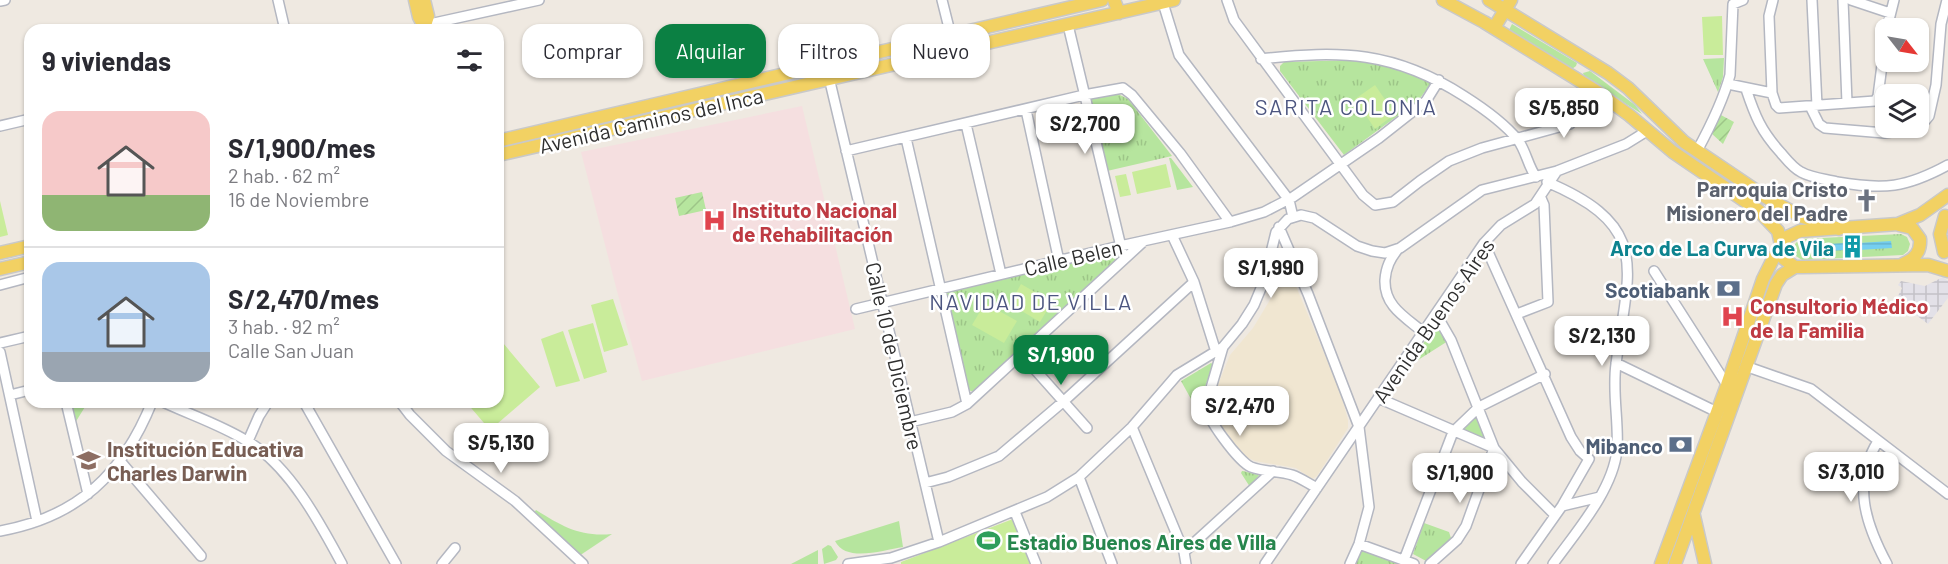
<!DOCTYPE html>
<html lang="es">
<head>
<meta charset="utf-8">
<style>
	:root { --surface:#fff; --page:#f2f2f3; --text:#2b2b33; --muted:#7c7c81; --line:#e1e1e2; --accent:#0b8043 }
	body { margin:0; font-family:Barlow,sans-serif; background:var(--page); color:var(--text); height:100vh; display:flex; flex-direction:column; font-size:22px; white-space:nowrap }
	* { box-sizing:border-box; margin:0 }
	p { font-size:20px; color:var(--muted) }
	.icon { flex:none; width:33px; height:33px; fill:none; stroke:currentColor; stroke-width:2; stroke-linecap:round; stroke-linejoin:round }
	.map { position:relative; flex:1; overflow:hidden }
	.drawer { position:absolute; left:24px; top:24px; width:480px; height:384px; display:flex; flex-direction:column; background:var(--surface); border-radius:18px; box-shadow:0 2px 4px #0004 }
	.drawer>* { flex:none }
	.top-card { position:absolute; left:522px; top:24px; width:570px; height:54px; display:flex; gap:12px }
	.needle { width:39px; rotate:121deg }
	.tools { position:absolute; left:1875px; top:18px; display:grid; gap:12px }
	.tools a { display:grid; place-items:center; width:54px; height:54px; border-radius:12px; background:var(--surface); box-shadow:0 2px 4px #0004; font-size:30px }
	.price { position:absolute; translate:-50% -51px; padding:0 14px; border-radius:12px; background:#fff; color:#222; font-size:20px; line-height:39px; filter:drop-shadow(0 2px 3px #0008) }
	.price::after { content:''; position:absolute; left:50%; top:36px; width:18px; height:14px; margin-left:-9px; background:inherit; clip-path:polygon(0 0,100% 0,50% 100%) }
	.price.active { background:var(--accent); color:#fff }
	ul { padding:0; list-style:none }
	li { display:flex; align-items:center; gap:18px; height:150px; padding:0 18px }
	li+li { border-top:2px solid var(--line) }
	li span { display:grid; place-items:center; flex:none; width:168px; height:120px; border-radius:18px; color:#555 }
	li>.icon { margin-inline-start:auto }
	span .icon { width:72px; height:72px; fill:#fffc; stroke-width:1 }
	li b { font-size:26px }
	h2 { display:flex; justify-content:space-between; align-items:center; height:72px; padding:0 18px; font-size:26px }
	.chip { padding:0 21px; border-radius:18px; background:var(--surface); box-shadow:0 2px 4px #0004; font-size:21px; line-height:54px }
	.chip.active { background:var(--accent); color:#fff }
	.map>svg:first-child { display:block }
	.industrial { fill:url(#industrial-grid) }
	.education { fill:#f0e6d1 }
	.medical { fill:#f5dfe0 }
	.grass { fill:#b6e59e }
	.park { fill:url(#park-tufts) }
	.garden { fill:url(#garden-furrows) }
	.pitch { fill:#c9ec9a }
	.water { fill:url(#water-rules) }
	.lines { fill:none; stroke-linecap:round; stroke-linejoin:round }
	.minor-casing { stroke:#b4b7c1; stroke-width:12 }
	.major-casing { stroke:#c9c9c9; stroke-width:15 }
	.minor { stroke:#fff; stroke-width:9 }
	.major { stroke:#f2d163; stroke-width:12 }
	.labels { text-anchor:middle; dominant-baseline:central; stroke-width:5; stroke-linejoin:round; paint-order:stroke }
	.street-label { font-size:21px; fill:#2e2e2e; stroke:#fff }
	.worship-label { font-size:21px; font-weight:bold; fill:#5b616d; stroke:#fff; text-anchor:end }
	.health-label { font-size:21px; font-weight:bold; fill:#be3a42; stroke:#fff; text-anchor:start }
	.culture-label { font-size:21px; font-weight:bold; fill:#0d838f; stroke:#fff; text-anchor:end }
	.service-label { font-size:21px; font-weight:bold; fill:#4e5e75; stroke:#fff; text-anchor:end }
	.education-label { font-size:21px; font-weight:bold; fill:#785e54; stroke:#fff; text-anchor:start }
	.leisure-label { font-size:21px; font-weight:bold; fill:#27864d; stroke:#fff; text-anchor:start }
	.neighbourhood-label { font-size:22px; letter-spacing:1.5px; fill:#4d5680; stroke:#fff }
</style>
</head>
<body>
<div class="map">
<svg width="1948" height="564" viewBox="0 0 1948 564">
	<defs>
		<pattern id="industrial-grid" width="8" height="8" patternUnits="userSpaceOnUse" patternTransform="scale(1.5)"><rect width="8" height="8" fill="#e3e1e8"/><path d="M0 4h8M4 0v8" fill="none" stroke="#c3c1c7"/></pattern>
		<pattern id="park-tufts" width="24" height="20" patternUnits="userSpaceOnUse" patternTransform="scale(1.5)"><rect width="24" height="20" fill="#b6e59e"/><path d="M3 7l-1-3M5 7V3M7 7l1-3M15 17l-1-3M17 17v-4M19 17l1-3" fill="none" stroke="#9dc588"/></pattern>
		<pattern id="garden-furrows" width="10" height="10" patternUnits="userSpaceOnUse" patternTransform="scale(1.5)"><rect width="10" height="10" fill="#b6e59e"/><path d="M-1 1l2-2M0 10L10 0M9 11l2-2" fill="none" stroke="#9dc588"/></pattern>
		<pattern id="water-rules" width="6" height="5" patternUnits="userSpaceOnUse" patternTransform="scale(1.5)"><rect width="6" height="5" fill="#75cff0"/><path d="M0 2.5h6" fill="none" stroke="#66b2ce"/></pattern>
	</defs>
	<rect width="100%" height="100%" fill="#efe9e1"/>
	<!-- industrial -->
	<path class="industrial" d="M1943 277 1948 281V298L1928 324 1896 300 1902 288 1898 285 1901 281 1925 286Z"/>
	<!-- education -->
	<path class="education" d="M1282 253 1340 391 1348 420V428L1317 476 1312 479 1296 468 1255 461 1246 457 1238 450 1209 407 1230 355 1253 328 1279 285V254Z"/>
	<!-- medical -->
	<path class="medical" d="M802 106 855 329 642 381 617 291 581 152Z"/>
	<!-- grass -->
	<path class="grass" d="M1512 24 1577 63 1576 66 1572 69 1509 30Z
		M1590 71 1635 105 1642 114 1585 78 1583 73Z
		M1169 158H1171L1193 187 1177 190Z
		M1476 415 1488 440 1461 429Z
		M536 510C563 527 581 537 612 534L579 556 533 514Z
		M899 521 903 547C883 550 846 563 835 541Z
		M828 545 831 546 838 557 836 560 824 564 822 549Z
		M818 550V564H791Z"/>
	<!-- park -->
	<path class="park" d="M1724 58 1723 77 1718 92 1703 59Z
		M1356 60 1401 70 1432 82 1418 101 1344 155 1280 71V66L1284 62Z
		M1116 93 1128 99 1172 156 1107 171 1090 99Z
		M1901 234 1907 237 1910 244 1908 251 1903 255 1802 260 1796 256C1791 249 1794 243 1801 239Z
		M1108 255 1115 258 1116 263 975 393 969 390 946 295 947 292Z
		M1436 325 1440 326 1448 341 1407 367Z
		M1211 363 1214 365 1196 408 1181 381Z
		M67 402H88L75 423Z
		M1242 471H1243L1259 475 1250 487 1241 473Z
		M1424 523 1449 532 1451 538 1428 562 1413 554Z
		M1363 549 1405 564H1354L1360 551Z"/>
	<!-- garden -->
	<path class="garden" d="M1719 114 1734 122 1723 144 1711 133Z
		M702 192 706 210 679 216 675 198Z"/>
	<!-- pitch -->
	<path class="pitch" d="M1722 16 1723 55H1704L1702 17Z
		M1375 85 1395 114 1375 129 1355 99Z
		M1166 164 1171 187 1137 194 1132 172Z
		M1126 174 1131 195 1120 197 1115 176Z
		M0 201 8 235 0 237Z
		M1021 284 1052 302 1040 322 1010 304Z
		M613 299 628 345 604 352 591 305Z
		M985 303 1017 321 1004 343 972 325Z
		M593 323 607 372 584 379 568 330Z
		M563 331 580 381 556 387 541 339Z
		M498 337 540 387 490 430 466 402H498Z
		M1013 519 1030 564H901V562Z"/>
	<!-- water -->
	<path class="water" d="M1891 241 1892 248 1858 250V243Z
		M1845 243 1846 250 1812 252V245Z"/>
	<g class="lines">
		<defs>
			<path id="minor" d="M278 0 285 30
				M942 0 951 36
				M1227 0 1234 20 1363 195 1375 205 1393 202 1420 181 1449 161 1482 148 1570 124 1583 110 1596 91
				M1773 0 1769 16 1772 93 1776 105 1779 108 1875 101 1878 96 1886 34
				M1812 0 1817 106
				M1843 0 1847 103
				M1851 0 1890 13
				M0 1 5 0
				M1163 3 1179 55 1289 200 1293 217
				M425 25 539 0
				M1068 25 1122 251
				M1887 28 1894 0
				M1261 59C1341 50 1394 51 1464 96 1483 108 1504 123 1518 140 1526 151 1528 166 1536 177
				M826 65 939 542
				M1728 84 1772 93
				M1746 89C1755 116 1761 131 1781 153 1787 160 1793 168 1801 172 1812 178 1825 179 1837 182 1884 190 1906 188 1948 165
				M1810 106 1819 124 1825 128 1884 133 1919 128 1929 116 1936 85 1941 24 1947 0
				M1026 110 1059 261
				M966 124 1001 274
				M0 126 30 119
				M906 138 967 404
				M846 151 1084 95 1123 88 1132 95 1180 153 1230 222
				M1697 151C1710 127 1723 101 1730 75L1733 4 1743 0
				M1547 182C1653 227 1628 269 1616 364 1612 393 1619 421 1617 450 1613 490 1576 532 1553 564
				M1279 227 1308 294 1359 427 1369 507 1359 544 1350 564
				M1172 235 1194 282 1216 352
				M1484 243 1571 437 1580 451 1589 459 1562 506 1521 564
				M1398 249C1390 259 1386 267 1385 280 1384 306 1405 317 1423 332
				M1654 271 1727 385
				M0 285 30 277
				M856 309 1120 246 1230 222 1264 212 1293 197 1379 138 1426 101 1439 80
				M1517 314 1548 302 1544 205 1541 198
				M0 343 30 336
				M1223 347 1206 405C1205 417 1239 462 1251 467 1264 472 1279 471 1292 475 1301 478 1309 484 1317 488
				M0 352 37 521
				M1022 355 1087 428
				M1616 363 1717 412
				M1748 367 1811 389 1948 494
				M10 395 30 390
				M1378 398 1494 448 1522 482 1555 515
				M66 402 88 494
				M163 402C191 415 221 425 247 441 289 465 320 523 342 564
				M304 402 396 564
				M400 402 410 415 446 451 515 501 583 564
				M910 422 952 412 967 404 1144 241
				M1132 427 1184 552 1186 564
				M248 441 259 416 268 402
				M1878 441C1852 483 1865 523 1887 564
				M120 461 201 556
				M1079 477 1112 564
				M925 483 948 477 999 456 1064 401 1194 282
				M1562 506 1600 497
				M1015 512 1036 564
				M0 531C78 517 123 474 152 402
				M1359 544 1414 564
				M1184 552 1273 471
				M1404 560 1453 432 1479 407 1545 374
				M442 564 455 548
				M848 564 891 558 939 542 1047 497 1079 477 1132 427 1177 375 1223 347 1242 324 1254 305 1264 281 1276 232 1288 219 1301 215 1314 218 1357 246 1372 251 1385 253 1400 248 1482 190 1557 171 1626 144 1647 131
				M1265 564 1484 243 1501 225 1535 204 1557 171
				M1430 564 1457 540 1466 526 1494 448 1451 340 1436 314"/>
			<path id="major" d="M415 0 419 17 426 30
				M424 0 428 16 425 25
				M1114 0 1119 13
				M1443 0 1484 22 1596 91 1629 115 1673 152 1758 210 1778 231 1784 259 1795 267H1802L1928 265 1948 271
				M1489 0 1608 73 1628 88 1684 142 1767 198 1800 216 1839 229
				M1494 28 1511 0
				M498 141 1102 0
				M498 155 1174 0
				M1899 225 1912 228 1920 239C1921 252 1915 259 1903 264
				M1782 246 1787 237 1800 231 1898 224 1920 215 1948 195
				M1944 252 1940 234 1945 216
				M0 253 30 246
				M0 269 30 262
				M1694 516 1705 564
				M1661 564 1727 385 1763 279 1774 257 1782 252
				M1675 564 1776 284 1782 275 1795 267"/>
		</defs>
		<!-- minor casing -->
		<use href="#minor" class="minor-casing"/>
		<!-- major casing -->
		<use href="#major" class="major-casing"/>
		<!-- minor -->
		<use href="#minor" class="minor"/>
		<!-- major -->
		<use href="#major" class="major"/>
	</g>
	<!-- icons -->
	<defs>
		<symbol id="church-bare" viewBox="-9 -9 18 18"><path d="M-1.2-6h2.4v3.5h3.3v2.4h-3.3V6h-2.4V-.1h-3.3v-2.4h3.3Z" fill="#6b7280" stroke="#fff" stroke-width="2.5" paint-order="stroke"/></symbol>
		<symbol id="hospital-bare" viewBox="-9 -9 18 18"><path d="M-5-5h3v3.5h4V-5h3V5h-3V1.5h-4V5h-3Z" fill="#e0444e" stroke="#fff" stroke-width="2.5" paint-order="stroke"/></symbol>
		<symbol id="building-bare" viewBox="-9 -9 18 18"><path d="M-4-6H4V6H1V3H-1V6H-4ZM-2.5-4.3h1.7v1.8h-1.7ZM.8-4.3h1.7v1.8H.8ZM-2.5-1h1.7V.8h-1.7ZM.8-1h1.7V.8H.8Z" fill="#0f9aa8" stroke="#fff" stroke-width="2.5" paint-order="stroke"/></symbol>
		<symbol id="bank-bare" viewBox="-9 -9 18 18"><path d="M-6-4H6V4H-6ZM0-2.3a2.3 2.3 0 1 0 0 4.6a2.3 2.3 0 1 0 0-4.6Z" fill="#5c6f8a" stroke="#fff" stroke-width="2.5" paint-order="stroke"/></symbol>
		<symbol id="school-bare" viewBox="-9 -9 18 18"><path d="M0-5L7-2L0 1L-7-2ZM-4 1L0 2.5L4 1V4Q0 6-4 4Z" fill="#8d6e63" stroke="#fff" stroke-width="2.5" paint-order="stroke"/></symbol>
		<symbol id="stadium-bare" viewBox="-9 -9 18 18"><path d="M0-5a6.5 5 0 1 0 0 10a6.5 5 0 1 0 0-10ZM-3.5-1.8h7v3.6h-7Z" fill="#2e9e5b" stroke="#fff" stroke-width="2.5" paint-order="stroke"/></symbol>
	</defs>
	<g fill-rule="evenodd">
		<use href="#church-bare" x="1850" y="184" width="33" height="33"/>
		<use href="#hospital-bare" x="698" y="204" width="33" height="33"/>
		<use href="#building-bare" x="1836" y="230" width="33" height="33"/>
		<use href="#bank-bare" x="1712" y="272" width="33" height="33"/>
		<use href="#hospital-bare" x="1716" y="300" width="33" height="33"/>
		<use href="#bank-bare" x="1664" y="428" width="33" height="33"/>
		<use href="#school-bare" x="72" y="444" width="33" height="33"/>
		<use href="#stadium-bare" x="972" y="524" width="33" height="33"/>
	</g>
	<g class="labels">
		<!-- street labels -->
		<g class="street-label">
			<text transform="translate(651 120) rotate(-13)">Avenida Caminos del Inca</text>
			<text transform="translate(1073 257) rotate(-13)">Calle Belen</text>
			<text transform="translate(1433 320) rotate(-55)">Avenida Buenos Aires</text>
			<text transform="translate(895 356) rotate(77)">Calle 10 de Diciembre</text>
		</g>
		<!-- worship labels -->
		<g class="worship-label">
			<text x="1848" y="188">Parroquia Cristo<tspan x="1848" dy="24">Misionero del Padre</tspan></text>
		</g>
		<!-- health labels -->
		<g class="health-label">
			<text x="732" y="209">Instituto Nacional<tspan x="732" dy="24">de Rehabilitación</tspan></text>
			<text x="1750" y="305">Consultorio Médico<tspan x="1750" dy="24">de la Familia</tspan></text>
		</g>
		<!-- culture labels -->
		<g class="culture-label">
			<text x="1834" y="247">Arco de La Curva de Vila</text>
		</g>
		<!-- service labels -->
		<g class="service-label">
			<text x="1710" y="289">Scotiabank</text>
			<text x="1663" y="445">Mibanco</text>
		</g>
		<!-- education labels -->
		<g class="education-label">
			<text x="107" y="448">Institución Educativa<tspan x="107" dy="24">Charles Darwin</tspan></text>
		</g>
		<!-- leisure labels -->
		<g class="leisure-label">
			<text x="1007" y="541">Estadio Buenos Aires de Villa</text>
		</g>
		<!-- neighbourhood labels -->
		<g class="neighbourhood-label">
			<text x="1346" y="106">SARITA COLONIA</text>
			<text x="1031" y="301">NAVIDAD DE VILLA</text>
		</g>
	</g>
</svg>
<div class="tools">
<a><svg class="needle" viewBox="-14 -14 28 28"><path d="M0-13l5 13h-10z" fill="#e53935"/><path d="M0 13l5-13h-10z" fill="#7c7c81"/></svg></a>
<a><svg class="icon" aria-label="layers" viewBox="0 0 24 24"><path d="M12 4l9 5-9 5-9-5zM3 14l9 5 9-5"/></svg></a>
</div>
<b class="price" style="left:1564px;top:139px">S/5,850</b>
<b class="price" style="left:1085px;top:155px">S/2,700</b>
<b class="price" style="left:1271px;top:299px">S/1,990</b>
<b class="price" style="left:1602px;top:367px">S/2,130</b>
<b class="price active" style="left:1061px;top:386px">S/1,900</b>
<b class="price" style="left:1240px;top:437px">S/2,470</b>
<b class="price" style="left:501px;top:474px">S/5,130</b>
<b class="price" style="left:1851px;top:503px">S/3,010</b>
<b class="price" style="left:1460px;top:504px">S/1,900</b>
<div class="top-card">
<a class="chip">Comprar</a>
<a class="chip active">Alquilar</a>
<a class="chip">Filtros</a>
<a class="chip">Nuevo</a>
</div>
<section class="drawer">
<h2>9 viviendas<svg class="icon" aria-label="filters" viewBox="0 0 24 24"><path d="M4 7h16M4 17h16"/><circle cx="9" cy="7" r="2"/><circle cx="15" cy="17" r="2"/></svg></h2>
<ul>
<li><span style="background:linear-gradient(#f6c9c9 70%,#8fb573 0)"><svg class="icon" aria-label="home" viewBox="0 0 24 24"><path d="M3 11l9-7 9 7M6 9v11h12V9"/></svg></span><div><b>S/1,900/mes</b><p>2 hab. · 62 m²</p><p>16 de Noviembre</p></div></li>
<li><span style="background:linear-gradient(#a9c7e8 75%,#9aa5b1 0)"><svg class="icon" aria-label="home" viewBox="0 0 24 24"><path d="M3 11l9-7 9 7M6 9v11h12V9"/></svg></span><div><b>S/2,470/mes</b><p>3 hab. · 92 m²</p><p>Calle San Juan</p></div></li>
</ul>
</section>
</div>
</body>
</html>
